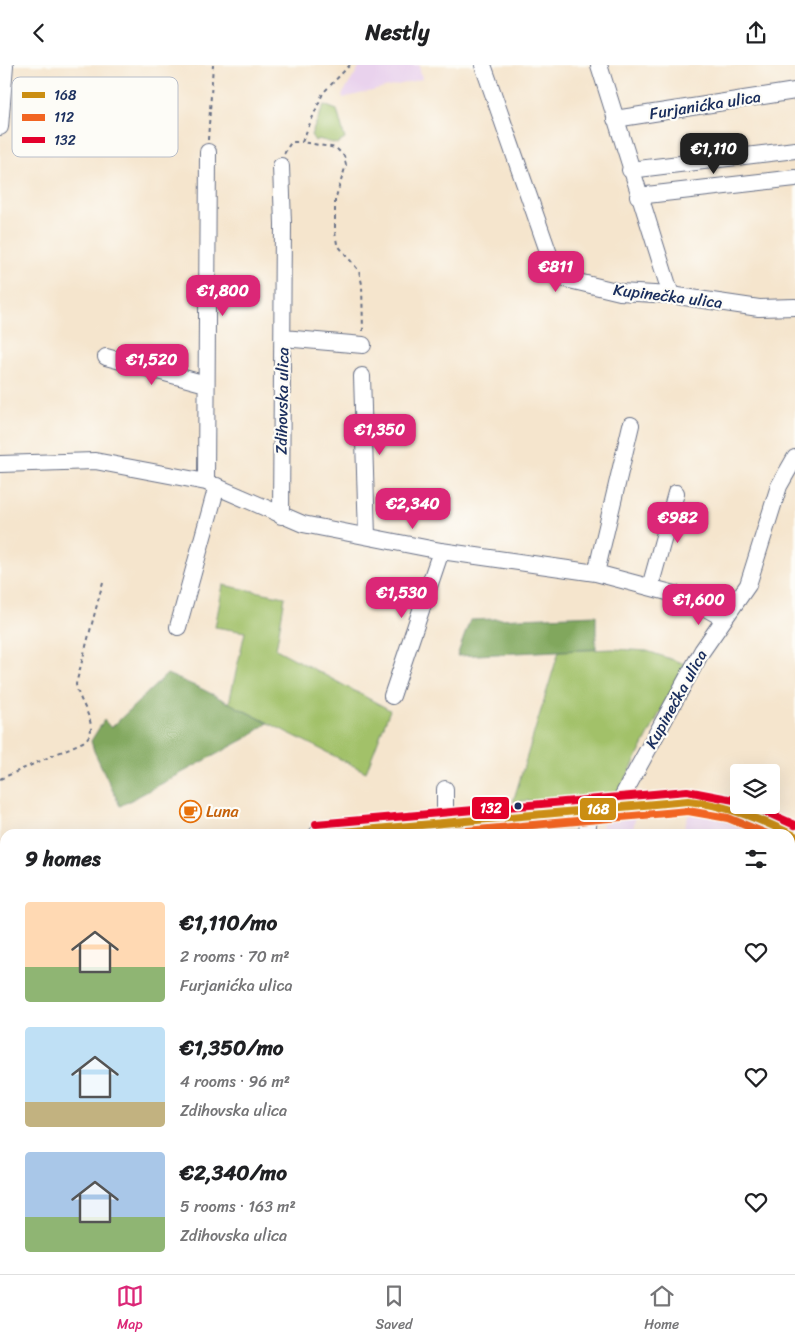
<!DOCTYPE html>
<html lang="en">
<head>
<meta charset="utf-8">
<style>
	:root { --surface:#fff; --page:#f2f2f2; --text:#202124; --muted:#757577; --line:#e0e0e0; --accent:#db2777 }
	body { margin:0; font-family:Sriracha,sans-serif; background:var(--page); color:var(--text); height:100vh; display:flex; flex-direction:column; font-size:19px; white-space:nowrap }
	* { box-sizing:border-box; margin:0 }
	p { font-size:16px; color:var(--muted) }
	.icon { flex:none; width:28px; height:28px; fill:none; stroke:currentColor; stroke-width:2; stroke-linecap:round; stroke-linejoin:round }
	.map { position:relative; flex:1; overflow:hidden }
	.details { position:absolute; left:0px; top:764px; width:795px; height:446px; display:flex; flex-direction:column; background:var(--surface); border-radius:15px 15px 0 0; box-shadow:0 5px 20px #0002 }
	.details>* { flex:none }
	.fabs { position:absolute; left:730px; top:699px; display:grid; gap:10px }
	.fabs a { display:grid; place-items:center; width:50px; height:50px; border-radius:5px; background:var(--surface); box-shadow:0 5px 20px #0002; font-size:25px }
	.price { position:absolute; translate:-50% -42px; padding:0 11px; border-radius:10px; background:var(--accent); color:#fff; font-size:16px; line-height:32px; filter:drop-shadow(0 1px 2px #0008) }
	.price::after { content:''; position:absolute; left:50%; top:30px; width:15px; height:11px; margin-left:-8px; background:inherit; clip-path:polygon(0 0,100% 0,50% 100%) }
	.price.selected { background:#222; color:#fff }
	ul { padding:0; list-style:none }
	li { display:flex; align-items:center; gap:15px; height:125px; padding:0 25px }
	li span { display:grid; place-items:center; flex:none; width:140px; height:100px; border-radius:5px; color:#555 }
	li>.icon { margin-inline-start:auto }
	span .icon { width:60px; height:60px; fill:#fffc; stroke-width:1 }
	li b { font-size:21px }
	h2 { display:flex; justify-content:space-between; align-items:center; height:60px; padding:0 25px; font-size:21px }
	header { display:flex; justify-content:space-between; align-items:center; height:65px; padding:0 25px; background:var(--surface); font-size:22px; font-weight:700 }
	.menu { display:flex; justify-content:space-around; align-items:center; height:70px; border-top:1px solid var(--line); background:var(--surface); font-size:14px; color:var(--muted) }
	.menu a { display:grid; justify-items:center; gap:2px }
	.menu .selected { color:var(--accent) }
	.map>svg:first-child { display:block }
	.built { fill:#e9d2ed }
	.green { fill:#a2c169; stroke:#5e7864 }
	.forest { fill:#81a75d; stroke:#4e6b5e }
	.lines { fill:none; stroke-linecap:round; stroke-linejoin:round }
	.minor-casing { stroke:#676f85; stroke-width:18 }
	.path { stroke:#676f85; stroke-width:2; stroke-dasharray:4 4; stroke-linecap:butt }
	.minor { stroke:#fff; stroke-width:16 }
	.bus-1-casing { stroke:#fdfcf7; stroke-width:11 }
	.bus-2-casing { stroke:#fdfcf7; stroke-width:11 }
	.bus-3-casing { stroke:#fdfcf7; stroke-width:11 }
	.bus-1 { stroke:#cb8e13; stroke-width:8 }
	.bus-2 { stroke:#f26522; stroke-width:8 }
	.bus-3 { stroke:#e4002b; stroke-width:8 }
	.bus-dot { fill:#1b2f5e; stroke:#fdfcf7; stroke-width:2 }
	.labels { text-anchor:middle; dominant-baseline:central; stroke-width:4.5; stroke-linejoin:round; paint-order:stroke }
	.street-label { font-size:16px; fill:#1b2f5e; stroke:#fdfcf7 }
	.food-label { font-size:16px; fill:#c56008; stroke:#fdfcf7; text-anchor:start }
	.key { fill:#fdfcf7; stroke:#b9bec9; stroke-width:1 }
	.key-label { font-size:14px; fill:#1b2f5e }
	.line-badge { stroke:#fdfcf7; stroke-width:2 }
	.badge-label { font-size:14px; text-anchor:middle; font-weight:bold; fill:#fff }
</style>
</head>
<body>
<header><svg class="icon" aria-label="back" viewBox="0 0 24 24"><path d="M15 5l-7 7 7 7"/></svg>Nestly<svg class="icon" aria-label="share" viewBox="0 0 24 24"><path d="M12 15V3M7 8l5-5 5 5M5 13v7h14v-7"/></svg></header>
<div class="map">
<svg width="795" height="1209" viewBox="0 0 795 1209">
	<rect width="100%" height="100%" fill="#fdfcf7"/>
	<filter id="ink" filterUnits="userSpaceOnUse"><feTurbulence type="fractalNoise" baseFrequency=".02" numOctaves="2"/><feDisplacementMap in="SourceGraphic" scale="10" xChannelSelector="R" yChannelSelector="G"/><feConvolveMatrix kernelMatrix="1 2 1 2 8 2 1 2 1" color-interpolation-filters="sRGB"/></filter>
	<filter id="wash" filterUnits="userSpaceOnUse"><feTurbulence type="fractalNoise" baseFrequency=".0096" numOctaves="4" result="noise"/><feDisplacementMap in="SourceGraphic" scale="20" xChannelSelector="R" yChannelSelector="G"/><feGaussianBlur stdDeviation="1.12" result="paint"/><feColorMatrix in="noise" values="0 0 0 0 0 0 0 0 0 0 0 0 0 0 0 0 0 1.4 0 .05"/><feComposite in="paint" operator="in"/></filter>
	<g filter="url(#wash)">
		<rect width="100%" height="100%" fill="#f5e5cd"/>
		<!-- built -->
		<path class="built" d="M361 0H419L422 14 343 33 342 30Z
			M637 745 632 769H600L605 748Z
			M705 745 718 746 771 764 769 769H682L690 746Z
			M0 1040 5 1043V1205H0Z"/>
		<!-- green -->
		<path class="green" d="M324 40 337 45 345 74 337 79 318 74 315 76 311 70Z
			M223 520 285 532 276 584 390 645 366 707 229 638 245 567 215 562Z
			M614 584 647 586 685 599 621 723C618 727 615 732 609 734 583 742 542 732 513 737L559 586Z
			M511 759 509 769H386Z
			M790 939 795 943V1199H790Z"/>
		<!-- forest -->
		<path class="forest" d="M596 550V584L457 591 470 555Z
			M167 609 202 624 268 658 245 674 120 741 94 686 91 676 104 655 111 663Z"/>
	</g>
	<g filter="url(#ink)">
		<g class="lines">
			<defs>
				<path id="minor" d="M483 0 557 212 620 227 671 230 759 243 795 242
					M599 0 671 230
					M615 54 795 26
					M0 62 5 0
					M281 101 283 159 281 451
					M630 105 795 85
					M638 131 795 113
					M283 273 363 280
					M106 292 206 319
					M362 311 367 471
					M0 399 95 396 206 417 303 459 441 486 596 508 686 532 723 553
					M206 417 208 87
					M596 508 631 360
					M650 522 676 428
					M178 562 217 421
					M392 631 441 486
					M445 724V756
					M617 741 702 586 748 520 779 421 795 393
					M317 769 688 736C729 739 759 753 795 771
					M586 769 592 743
					M0 802H5
					M0 862 5 845
					M790 863 795 848
					M790 931 795 934
					M33 1205V1209
					M309 1205 311 1209
					M149 1206 199 1205
					M64 1209 150 1205"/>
			</defs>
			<!-- minor casing -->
			<use href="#minor" class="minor-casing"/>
			<!-- path -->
			<path class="path" d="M350 0 323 28 302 77 336 83 344 91 346 100 335 135V167L337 179 359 206 362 219 363 266
				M208 75 213 0
				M284 89 291 77H302
				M0 714 83 677C104 663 77 636 76 619L103 517
				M790 1174H795"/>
			<!-- minor -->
			<use href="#minor" class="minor"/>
			<defs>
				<path id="bus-1" d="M320 769 688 736C727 740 760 754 795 771"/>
				<path id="bus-2" d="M433 769 688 746 728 753 767 769"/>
				<path id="bus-3" d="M751 740 795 760
					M316 759 687 726 739 736"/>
			</defs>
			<!-- bus-1 casing -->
			<use href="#bus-1" class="bus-1-casing"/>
			<!-- bus-2 casing -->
			<use href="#bus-2" class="bus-2-casing"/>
			<!-- bus-3 casing -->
			<use href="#bus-3" class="bus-3-casing"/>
			<!-- bus-1 -->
			<use href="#bus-1" class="bus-1"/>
			<!-- bus-2 -->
			<use href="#bus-2" class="bus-2"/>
			<!-- bus-3 -->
			<use href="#bus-3" class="bus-3"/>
		</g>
	</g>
	<!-- icons -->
	<defs>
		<symbol id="cafe-ring" viewBox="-11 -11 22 22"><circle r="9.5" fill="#fdfcf7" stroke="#e8710a" stroke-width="1.5"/><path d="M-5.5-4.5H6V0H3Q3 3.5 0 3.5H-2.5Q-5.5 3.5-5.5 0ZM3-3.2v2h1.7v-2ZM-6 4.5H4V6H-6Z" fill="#e8710a"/></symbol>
	</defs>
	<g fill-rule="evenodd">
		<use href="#cafe-ring" x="178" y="734" width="25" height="25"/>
	</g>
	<!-- markers -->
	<circle class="bus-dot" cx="518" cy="741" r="4.5"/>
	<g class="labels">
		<!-- street labels -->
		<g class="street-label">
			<text transform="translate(705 40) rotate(-9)">Furjanićka ulica</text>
			<text transform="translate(668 231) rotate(7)">Kupinečka ulica</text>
			<text transform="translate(282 336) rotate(-89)">Zdihovska ulica</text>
			<text transform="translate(676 634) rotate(-61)">Kupinečka ulica</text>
		</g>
		<!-- food labels -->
		<g class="food-label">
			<text x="206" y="746">Luna</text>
		</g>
	</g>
	<!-- legend -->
	<rect x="12" y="12" width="166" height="80" rx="8" class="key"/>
	<rect x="22" y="27" width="23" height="6" fill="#cb8e13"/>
	<rect x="22" y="49" width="23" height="7" fill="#f26522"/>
	<rect x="22" y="72" width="23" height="6" fill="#e4002b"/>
	<g class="key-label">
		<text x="54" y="35">168</text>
		<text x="54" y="57">112</text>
		<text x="54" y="80">132</text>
	</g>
	<g class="line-badge">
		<rect x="471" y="731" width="39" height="24" rx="5" fill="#e4002b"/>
		<rect x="579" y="732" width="38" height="24" rx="5" fill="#cb8e13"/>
	</g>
	<g class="badge-label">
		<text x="491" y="748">132</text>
		<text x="598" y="749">168</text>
	</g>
</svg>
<div class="fabs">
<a><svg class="icon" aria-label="layers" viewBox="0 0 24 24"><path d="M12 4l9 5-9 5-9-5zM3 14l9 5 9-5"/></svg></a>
</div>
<b class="price selected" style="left:714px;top:110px">€1,110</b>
<b class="price" style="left:556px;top:228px">€811</b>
<b class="price" style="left:223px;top:252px">€1,800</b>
<b class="price" style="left:152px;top:321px">€1,520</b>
<b class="price" style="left:380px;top:391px">€1,350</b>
<b class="price" style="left:413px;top:465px">€2,340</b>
<b class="price" style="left:678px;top:479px">€982</b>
<b class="price" style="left:402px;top:554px">€1,530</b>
<b class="price" style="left:699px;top:561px">€1,600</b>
<section class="details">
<h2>9 homes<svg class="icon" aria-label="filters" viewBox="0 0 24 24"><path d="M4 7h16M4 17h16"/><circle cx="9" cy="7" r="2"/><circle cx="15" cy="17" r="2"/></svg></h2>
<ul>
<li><span style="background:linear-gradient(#ffd9b3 65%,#8fb573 0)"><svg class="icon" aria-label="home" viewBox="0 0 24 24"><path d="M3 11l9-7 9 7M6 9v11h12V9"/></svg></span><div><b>€1,110/mo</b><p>2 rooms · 70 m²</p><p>Furjanićka ulica</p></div><svg class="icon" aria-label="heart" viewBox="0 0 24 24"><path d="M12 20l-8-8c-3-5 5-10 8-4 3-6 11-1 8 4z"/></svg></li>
<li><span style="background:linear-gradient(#bfe0f5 75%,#c2b280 0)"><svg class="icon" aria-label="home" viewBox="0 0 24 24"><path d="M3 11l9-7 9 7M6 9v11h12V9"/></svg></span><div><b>€1,350/mo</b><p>4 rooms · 96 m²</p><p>Zdihovska ulica</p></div><svg class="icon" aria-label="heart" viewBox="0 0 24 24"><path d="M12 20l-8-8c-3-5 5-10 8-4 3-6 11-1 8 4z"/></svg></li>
<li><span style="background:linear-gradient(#a9c7e8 65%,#8fb573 0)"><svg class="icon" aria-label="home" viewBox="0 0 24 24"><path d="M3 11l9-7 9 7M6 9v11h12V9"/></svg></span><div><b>€2,340/mo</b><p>5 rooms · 163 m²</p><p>Zdihovska ulica</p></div><svg class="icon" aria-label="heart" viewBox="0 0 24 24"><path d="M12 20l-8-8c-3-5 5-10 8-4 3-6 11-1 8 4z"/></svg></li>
</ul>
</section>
</div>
<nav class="menu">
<a class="selected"><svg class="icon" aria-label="map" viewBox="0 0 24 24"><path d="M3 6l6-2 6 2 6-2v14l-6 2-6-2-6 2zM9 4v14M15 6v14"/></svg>Map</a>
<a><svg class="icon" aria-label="saved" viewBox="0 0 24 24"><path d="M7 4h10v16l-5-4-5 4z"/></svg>Saved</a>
<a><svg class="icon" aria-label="home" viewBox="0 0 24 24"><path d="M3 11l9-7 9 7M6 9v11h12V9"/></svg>Home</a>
</nav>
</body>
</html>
